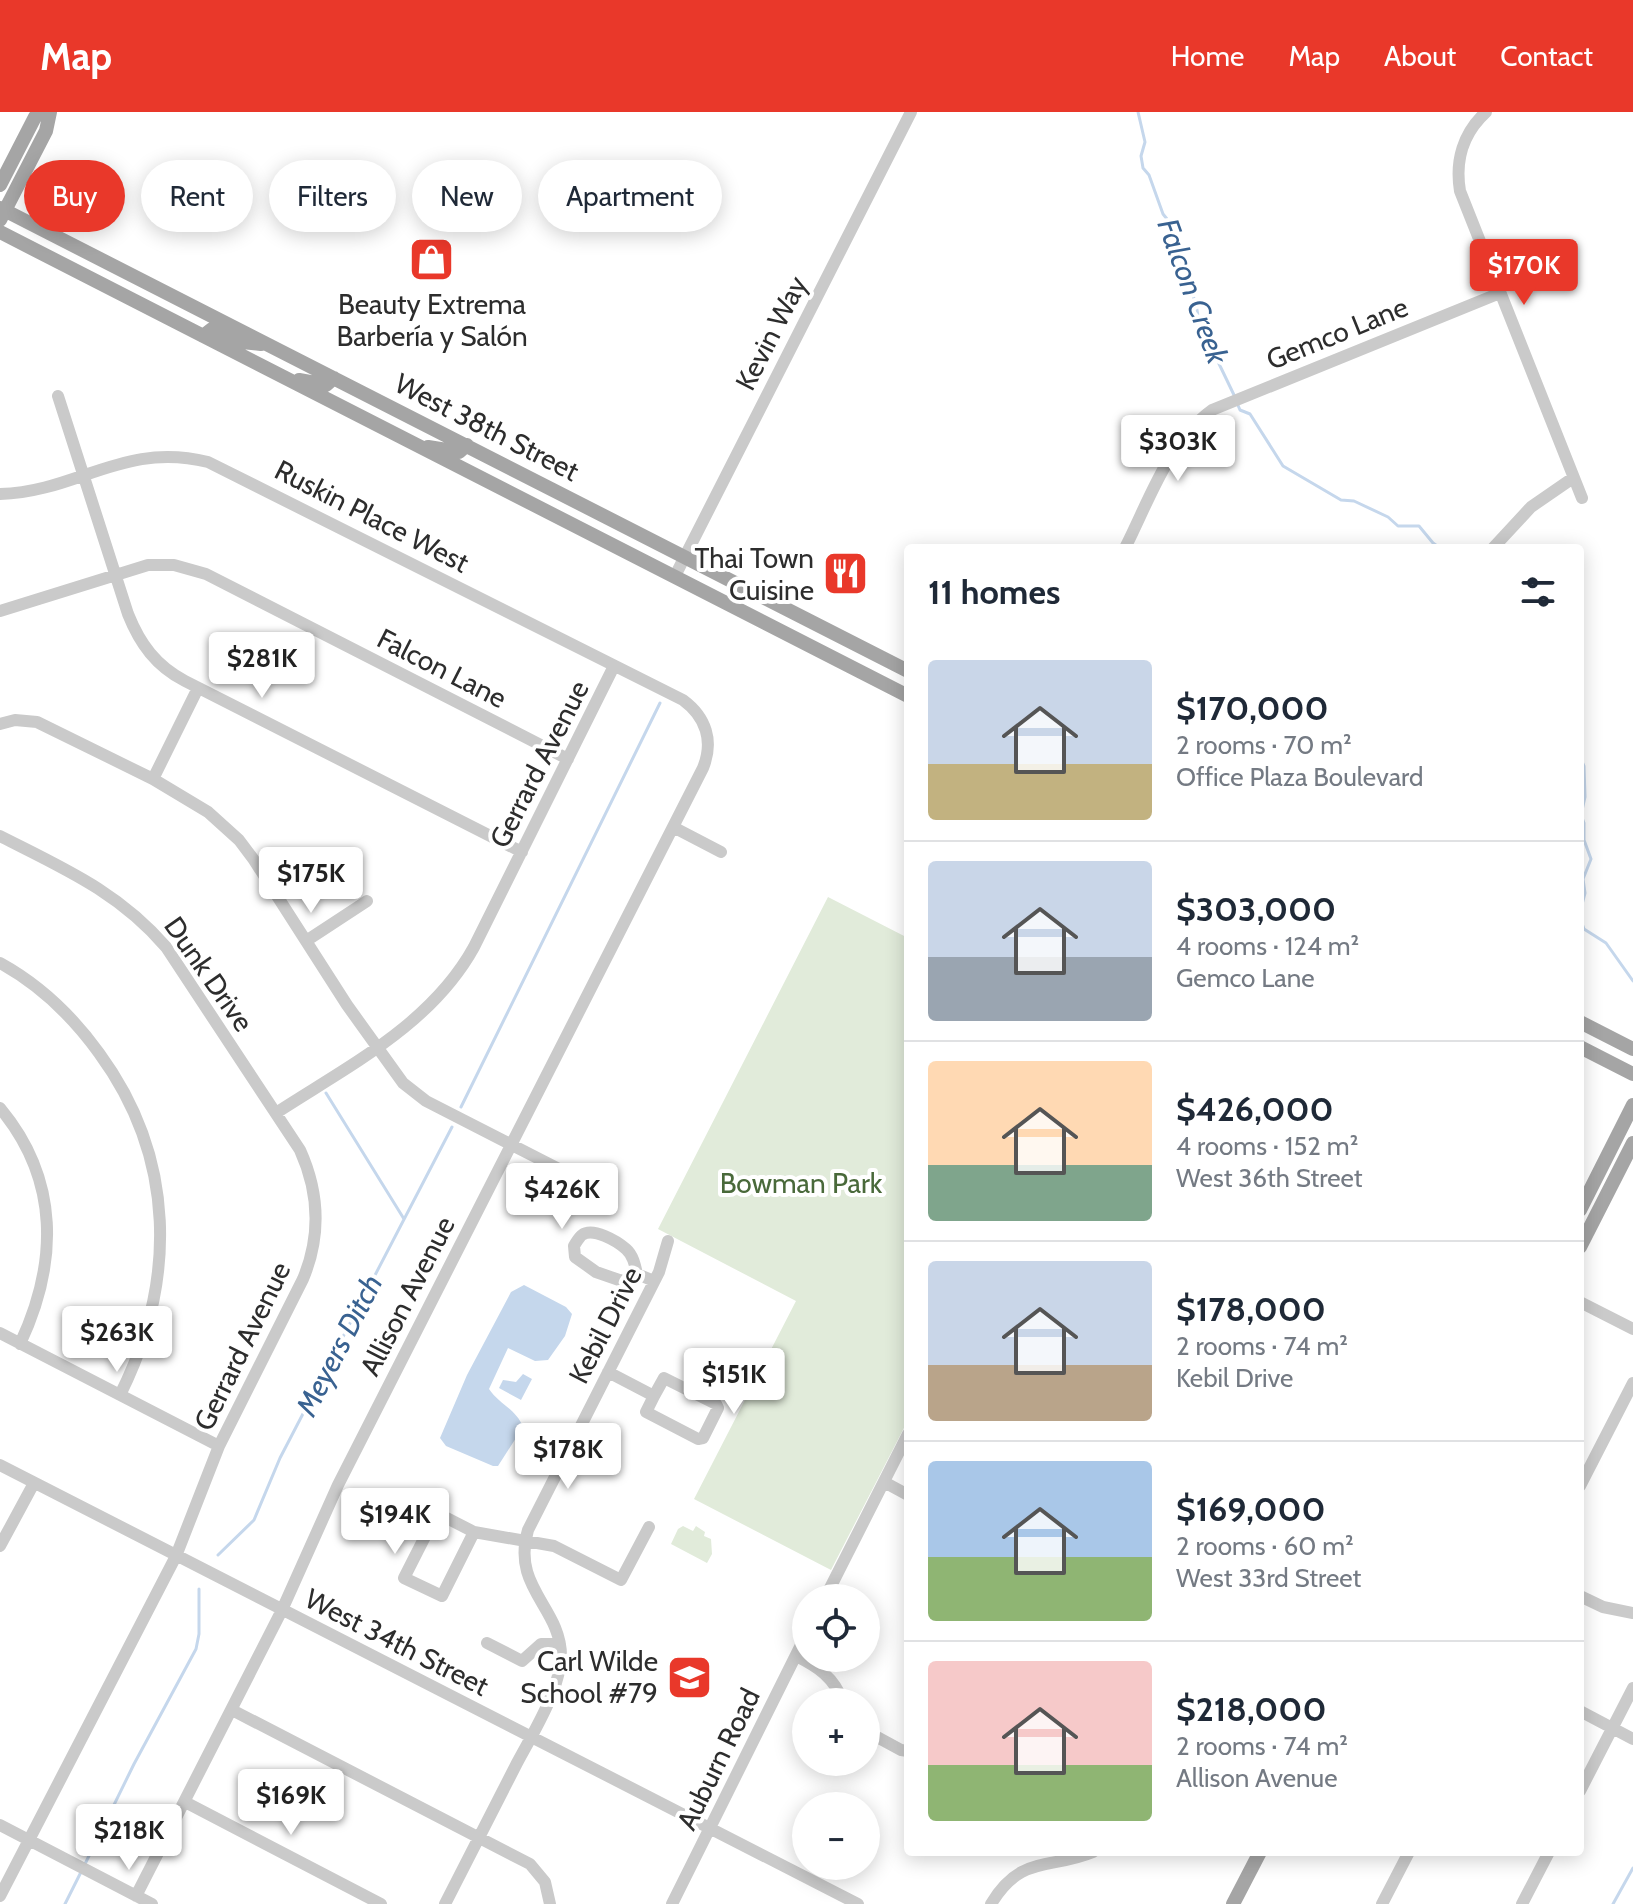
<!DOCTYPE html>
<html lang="en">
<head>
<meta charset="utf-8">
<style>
	:root { --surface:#fff; --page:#f2f2f3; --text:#1f2937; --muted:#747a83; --line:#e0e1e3; --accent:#e9382a }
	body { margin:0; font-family:Cabin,sans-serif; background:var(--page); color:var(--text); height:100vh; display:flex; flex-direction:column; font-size:30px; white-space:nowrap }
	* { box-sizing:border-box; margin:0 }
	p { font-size:26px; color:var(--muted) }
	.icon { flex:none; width:44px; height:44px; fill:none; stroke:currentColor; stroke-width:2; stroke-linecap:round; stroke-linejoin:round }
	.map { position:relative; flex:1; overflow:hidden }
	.details { position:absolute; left:904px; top:432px; width:680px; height:1312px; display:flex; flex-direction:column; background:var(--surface); border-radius:8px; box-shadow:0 4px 20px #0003 }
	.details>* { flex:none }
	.hud { position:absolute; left:24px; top:48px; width:760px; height:72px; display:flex; gap:16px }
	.controls { position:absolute; left:792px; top:1472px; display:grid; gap:16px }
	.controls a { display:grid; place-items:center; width:88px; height:88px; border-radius:50%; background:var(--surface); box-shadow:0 4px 20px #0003; font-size:40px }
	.price { position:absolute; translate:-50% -68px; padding:0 18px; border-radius:8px; background:#fff; color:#222; font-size:26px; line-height:52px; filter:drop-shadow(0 2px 4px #0008) }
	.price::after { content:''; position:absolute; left:50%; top:48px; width:24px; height:18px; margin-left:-12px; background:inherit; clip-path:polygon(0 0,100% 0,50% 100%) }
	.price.on { background:var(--accent); color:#fff }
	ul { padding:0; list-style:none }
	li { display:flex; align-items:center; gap:24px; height:200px; padding:0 24px }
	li+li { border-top:2px solid var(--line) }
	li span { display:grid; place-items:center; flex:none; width:224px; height:160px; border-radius:8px; color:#555 }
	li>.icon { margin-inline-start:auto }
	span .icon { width:96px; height:96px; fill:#fffc; stroke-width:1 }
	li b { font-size:34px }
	h2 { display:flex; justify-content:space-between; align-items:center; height:96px; padding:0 24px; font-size:34px }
	.tag { padding:0 28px; border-radius:36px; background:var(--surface); box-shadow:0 4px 20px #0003; font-size:28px; line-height:72px }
	.tag.on { background:var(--accent); color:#fff }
	header { display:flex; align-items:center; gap:48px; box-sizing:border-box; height:112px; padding:0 40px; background:var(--accent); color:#fff }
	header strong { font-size:38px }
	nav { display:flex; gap:44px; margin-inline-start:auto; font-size:28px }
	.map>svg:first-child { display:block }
	.green { fill:#e1ebda }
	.water { fill:#c5d7ec }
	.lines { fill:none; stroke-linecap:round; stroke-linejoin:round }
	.stream { stroke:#c5d7ec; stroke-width:3 }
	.minor { stroke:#cacaca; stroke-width:12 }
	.major { stroke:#a5a5a5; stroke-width:14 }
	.labels { text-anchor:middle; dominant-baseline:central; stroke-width:8; stroke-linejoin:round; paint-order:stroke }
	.poi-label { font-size:28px; fill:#2d2d2d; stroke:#fff; text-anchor:end }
	.street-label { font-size:28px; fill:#2d2d2d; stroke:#fff }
	.park-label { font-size:28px; fill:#49693a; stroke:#fff }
	.water-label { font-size:30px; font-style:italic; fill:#396291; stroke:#fff }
</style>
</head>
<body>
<header>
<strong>Map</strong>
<nav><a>Home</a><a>Map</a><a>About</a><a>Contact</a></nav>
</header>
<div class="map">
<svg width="1633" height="1792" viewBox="0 0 1633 1792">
	<rect width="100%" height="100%" fill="#fff"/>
	<!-- green -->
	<path class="green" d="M828 785 908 826V1308L831 1458 694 1387 796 1189 658 1117Z
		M683 1414 693 1419 696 1414 705 1420 704 1424 711 1427 712 1442 707 1451 671 1432 678 1417Z"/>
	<!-- water -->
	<path class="water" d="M524 1173 566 1195 572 1202 565 1224 548 1248 535 1249 508 1236 489 1277C499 1292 516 1297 523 1315L498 1354H493L446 1334 440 1326 467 1263 511 1180Z
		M523 1262 532 1267 521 1288 499 1276 503 1268 516 1270Z"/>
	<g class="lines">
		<!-- stream -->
		<path class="stream" d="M1138 0 1145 30 1141 44 1143 56 1149 63 1163 102 1175 117 1182 135V153L1196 192 1198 204 1206 216 1210 233 1234 283
			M1237 291 1240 298 1250 302 1283 354 1341 388 1354 389 1388 405 1398 414H1419L1433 431 1440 436
			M1580 645 1584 654 1585 685 1581 703 1584 711V728L1591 747 1583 767 1585 781 1580 800
			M1580 806 1584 817 1606 831 1633 869
			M326 981 404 1107
			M461 995 660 591
			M218 1443 254 1408 280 1346 452 1015
			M84 1754 134 1652 196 1537 199 1522V1477
			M65 1792 81 1760
			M1613 1792 1633 1756"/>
		<!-- minor -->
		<path class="minor" d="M1486 0C1463 21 1455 49 1460 79L1582 386
			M58 284 128 502C140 532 156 554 185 569L522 740
			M0 382C78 380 123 329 208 350L683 588C706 605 714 629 703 656L338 1373 282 1498 136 1784
			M1125 436C1149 389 1168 330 1212 298L1500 181
			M1493 436 1531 395 1573 366
			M675 464 911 0
			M0 499 148 453H174L206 462 568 647
			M0 612 15 608 37 610 153 667 208 700 239 728 254 748 347 893 403 971 426 989 559 1057
			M153 667 198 576
			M673 715 721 740
			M0 724C63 756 119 780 166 835L300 1038C319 1080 321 1124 303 1167L219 1334 176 1444 0 1784
			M306 829 367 789
			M0 851C40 873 73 905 99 941 176 1046 177 1169 120 1283
			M0 996C60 1068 58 1151 20 1232
			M276 1001C348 954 431 913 474 835L614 554
			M637 1162 622 1169 596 1160 575 1145 574 1134C575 1132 580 1124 582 1123 593 1115 617 1129 626 1137 633 1143 635 1153 637 1162L654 1169
			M1580 1190 1633 1217
			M0 1221 219 1334
			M608 1260 654 1284 664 1266 716 1292 718 1296 703 1326 698 1327 646 1300 654 1284
			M0 1353 858 1792
			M884 1370 908 1383
			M1580 1374 1633 1271
			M437 1401 474 1420 442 1484 404 1466Z
			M474 1420 554 1434 621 1468 649 1415
			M0 1434 34 1371
			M1580 1484 1603 1495 1633 1501
			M825 1486 908 1322
			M487 1531 522 1549 541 1532H560
			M796 1544C818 1555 834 1565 843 1590
			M232 1598 530 1752 545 1770 550 1792
			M1580 1599 1633 1627
			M866 1619 901 1638 908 1639
			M1580 1679 1633 1576
			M185 1690 381 1792
			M0 1713 152 1792
			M445 1792C469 1745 493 1698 517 1651 533 1621 560 1578 561 1544 561 1495 511 1476 528 1418L659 1160 668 1129
			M672 1792 806 1523
			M991 1792C1021 1742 1050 1758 1093 1740
			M1382 1792 1409 1740
			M1522 1792 1549 1740"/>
		<!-- major -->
		<path class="major" d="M0 73 35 5 42 0
			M0 96 908 559
			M0 108 46 19 50 0
			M0 120 908 584
			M203 224 212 217 242 230 261 232
			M299 268 326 273 334 266
			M428 335 459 340 467 333
			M1580 910 1633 937
			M1580 935 1633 962
			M1580 1098 1633 993
			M1580 1135 1633 1031
			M1233 1792 1260 1740"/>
	</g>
	<!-- icons -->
	<defs>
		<symbol id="shop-square" viewBox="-11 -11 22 22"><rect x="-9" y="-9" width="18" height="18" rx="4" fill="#e9382a" stroke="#fff"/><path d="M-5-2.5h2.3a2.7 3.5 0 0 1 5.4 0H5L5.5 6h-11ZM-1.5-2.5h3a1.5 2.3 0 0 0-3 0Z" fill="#fff"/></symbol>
		<symbol id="restaurant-square" viewBox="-11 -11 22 22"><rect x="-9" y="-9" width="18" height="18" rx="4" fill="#e9382a" stroke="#fff"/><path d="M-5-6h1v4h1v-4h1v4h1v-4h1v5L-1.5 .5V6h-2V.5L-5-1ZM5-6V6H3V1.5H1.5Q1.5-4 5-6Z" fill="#fff"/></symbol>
		<symbol id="school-square" viewBox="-11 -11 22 22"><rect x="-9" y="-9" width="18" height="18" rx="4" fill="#e9382a" stroke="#fff"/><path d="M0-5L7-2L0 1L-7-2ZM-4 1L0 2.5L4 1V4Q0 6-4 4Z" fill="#fff"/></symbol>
	</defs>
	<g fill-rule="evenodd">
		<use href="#shop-square" x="406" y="122" width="51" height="51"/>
		<use href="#restaurant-square" x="820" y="436" width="51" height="51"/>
		<use href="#school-square" x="664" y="1540" width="51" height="51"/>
	</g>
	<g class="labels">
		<!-- poi labels -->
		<g class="poi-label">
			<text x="432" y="192" text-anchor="middle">Beauty Extrema<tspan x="432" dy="32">Barbería y Salón</tspan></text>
			<text x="814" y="446">Thai Town<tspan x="814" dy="32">Cuisine</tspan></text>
			<text x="658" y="1549">Carl Wilde<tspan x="658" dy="32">School #79</tspan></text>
		</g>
		<!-- street labels -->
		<g class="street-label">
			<text transform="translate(771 221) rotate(-63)">Kevin Way</text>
			<text transform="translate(1337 221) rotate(-22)">Gemco Lane</text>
			<text transform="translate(487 315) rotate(27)">West 38th Street</text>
			<text transform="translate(372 404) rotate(27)">Ruskin Place West</text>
			<text transform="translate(442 556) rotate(27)">Falcon Lane</text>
			<text transform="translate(539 652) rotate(-63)">Gerrard Avenue</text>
			<text transform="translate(209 862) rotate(55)">Dunk Drive</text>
			<text transform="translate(407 1184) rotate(-63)">Allison Avenue</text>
			<text transform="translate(605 1213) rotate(-63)">Kebil Drive</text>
			<text transform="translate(242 1234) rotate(-64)">Gerrard Avenue</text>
			<text transform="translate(397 1530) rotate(27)">West 34th Street</text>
			<text transform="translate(718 1647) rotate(-64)">Auburn Road</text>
		</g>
		<!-- park labels -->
		<g class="park-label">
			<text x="801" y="1071">Bowman Park</text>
		</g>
		<!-- water labels -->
		<g class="water-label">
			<text transform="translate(1193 179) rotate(70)">Falcon Creek</text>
			<text transform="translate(339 1233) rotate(-63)">Meyers Ditch</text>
		</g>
	</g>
</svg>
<div class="controls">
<a><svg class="icon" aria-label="locate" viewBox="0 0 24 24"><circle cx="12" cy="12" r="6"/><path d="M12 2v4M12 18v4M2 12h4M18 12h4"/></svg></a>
<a>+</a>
<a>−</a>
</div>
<b class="price on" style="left:1524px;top:195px">$170K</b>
<b class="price" style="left:1178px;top:371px">$303K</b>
<b class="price" style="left:262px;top:588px">$281K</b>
<b class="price" style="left:311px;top:803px">$175K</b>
<b class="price" style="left:562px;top:1119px">$426K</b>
<b class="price" style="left:117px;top:1262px">$263K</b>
<b class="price" style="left:734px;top:1304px">$151K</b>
<b class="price" style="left:568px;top:1379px">$178K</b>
<b class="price" style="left:395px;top:1444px">$194K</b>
<b class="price" style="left:291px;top:1725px">$169K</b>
<b class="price" style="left:129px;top:1760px">$218K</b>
<div class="hud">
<a class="tag on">Buy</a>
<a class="tag">Rent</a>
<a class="tag">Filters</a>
<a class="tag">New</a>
<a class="tag">Apartment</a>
</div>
<section class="details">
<h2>11 homes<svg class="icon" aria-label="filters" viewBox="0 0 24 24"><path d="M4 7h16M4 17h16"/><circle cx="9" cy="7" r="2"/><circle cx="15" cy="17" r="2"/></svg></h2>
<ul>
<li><span style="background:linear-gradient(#c9d6e8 65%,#c2b280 0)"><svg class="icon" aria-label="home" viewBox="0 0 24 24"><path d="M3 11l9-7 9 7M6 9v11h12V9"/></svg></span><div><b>$170,000</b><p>2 rooms · 70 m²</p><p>Office Plaza Boulevard</p></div></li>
<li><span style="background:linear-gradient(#c9d6e8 60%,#9aa5b1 0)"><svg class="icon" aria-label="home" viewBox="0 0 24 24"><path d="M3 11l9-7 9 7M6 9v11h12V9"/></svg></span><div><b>$303,000</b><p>4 rooms · 124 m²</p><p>Gemco Lane</p></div></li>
<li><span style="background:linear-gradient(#ffd9b3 65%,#7fa58c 0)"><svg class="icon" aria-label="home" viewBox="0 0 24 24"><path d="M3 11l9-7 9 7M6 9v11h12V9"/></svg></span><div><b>$426,000</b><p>4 rooms · 152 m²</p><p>West 36th Street</p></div></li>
<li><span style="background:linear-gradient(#c9d6e8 65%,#b9a48a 0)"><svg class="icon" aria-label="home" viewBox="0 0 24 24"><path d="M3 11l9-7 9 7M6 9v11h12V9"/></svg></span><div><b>$178,000</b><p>2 rooms · 74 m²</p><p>Kebil Drive</p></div></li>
<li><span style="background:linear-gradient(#a9c7e8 60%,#8fb573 0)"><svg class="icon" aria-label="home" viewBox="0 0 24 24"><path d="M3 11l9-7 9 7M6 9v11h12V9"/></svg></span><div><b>$169,000</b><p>2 rooms · 60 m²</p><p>West 33rd Street</p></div></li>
<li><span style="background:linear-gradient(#f6c9c9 65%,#8fb573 0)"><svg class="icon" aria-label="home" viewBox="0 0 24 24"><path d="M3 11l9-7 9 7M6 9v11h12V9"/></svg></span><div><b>$218,000</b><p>2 rooms · 74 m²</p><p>Allison Avenue</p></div></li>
</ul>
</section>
</div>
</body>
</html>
